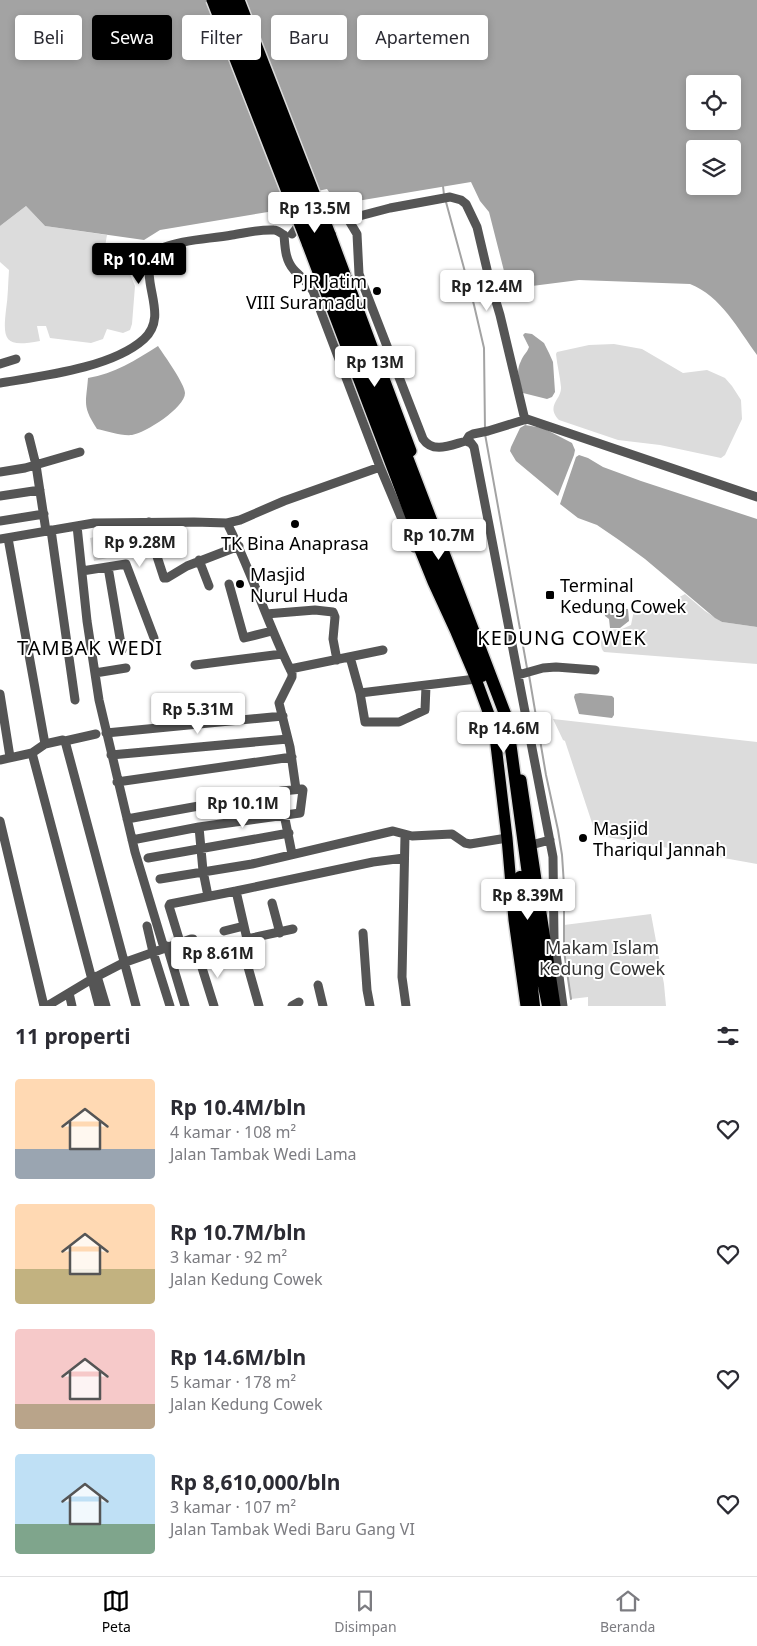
<!DOCTYPE html>
<html lang="id">
<head>
<meta charset="utf-8">
<style>
	:root { --surface:#fff; --page:#f7f7f7; --text:#2b2b33; --muted:#7c7c81; --line:#e1e1e2; --accent:#000 }
	body { margin:0; font-family:"Noto Sans",sans-serif; background:var(--page); color:var(--text); height:100vh; display:flex; flex-direction:column; font-size:19px; white-space:nowrap }
	* { box-sizing:border-box; margin:0 }
	p { font-size:16px; color:var(--muted) }
	.icon { flex:none; width:28px; height:28px; fill:none; stroke:currentColor; stroke-width:2; stroke-linecap:round; stroke-linejoin:round }
	.map { position:relative; height:1006px; overflow:hidden }
	.side { display:flex; flex-direction:column; background:var(--surface); flex:1 }
	.side>* { flex:none }
	.top-card { position:absolute; left:15px; top:15px; width:500px; height:45px; display:flex; gap:10px }
	.buttons { position:absolute; left:686px; top:75px; display:grid; gap:10px }
	.buttons a { display:grid; place-items:center; width:55px; height:55px; border-radius:5px; background:var(--surface); box-shadow:0 2px 8px #0003; font-size:25px }
	.price { position:absolute; translate:-50% -42px; padding:0 11px; border-radius:5px; background:#fff; color:#222; font-size:16px; line-height:32px; filter:drop-shadow(0 1px 2px #0008) }
	.price::after { content:''; position:absolute; left:50%; top:30px; width:15px; height:11px; margin-left:-8px; background:inherit; clip-path:polygon(0 0,100% 0,50% 100%) }
	.price.selected { background:var(--accent); color:#fff }
	ul { padding:0; list-style:none }
	li { display:flex; align-items:center; gap:15px; height:125px; padding:0 15px }
	li span { display:grid; place-items:center; flex:none; width:140px; height:100px; border-radius:5px; color:#555 }
	li>.icon { margin-inline-start:auto }
	span .icon { width:60px; height:60px; fill:#fffc; stroke-width:1 }
	li b { font-size:21px }
	h2 { display:flex; justify-content:space-between; align-items:center; height:60px; padding:0 15px; font-size:21px }
	.tag { padding:0 18px; border-radius:5px; background:var(--surface); box-shadow:0 2px 8px #0003; font-size:18px; line-height:45px }
	.tag.selected { background:var(--accent); color:#fff }
	.tabs { display:flex; justify-content:space-around; align-items:center; height:70px; border-top:1px solid var(--line); background:var(--surface); font-size:14px; color:var(--muted) }
	.tabs a { display:grid; justify-items:center; gap:2px }
	.tabs .selected { color:var(--accent) }
	.map>svg:first-child { display:block }
	.green { fill:#dcdcdc }
	.water { fill:#a3a3a3; fill-rule:evenodd }
	.lines { fill:none; stroke-linecap:round; stroke-linejoin:round }
	.stream { stroke:#a3a3a3; stroke-width:2 }
	.major-casing { stroke:#dbdbdb; stroke-width:14 }
	.highway-casing { stroke:#dbdbdb; stroke-width:15 }
	.minor { stroke:#555; stroke-width:9 }
	.major { stroke:#000; stroke-width:11 }
	.highway { stroke:#000; stroke-width:12 }
	.major-bridge-casing { stroke:#dbdbdb; stroke-width:14; stroke-linecap:butt }
	.highway-bridge-casing { stroke:#dbdbdb; stroke-width:15; stroke-linecap:butt }
	.major-bridge { stroke:#000; stroke-width:11 }
	.highway-bridge { stroke:#000; stroke-width:12 }
	.poi-dot { fill:#000; stroke:#fff; stroke-width:2 }
	.labels { text-anchor:middle; dominant-baseline:central; stroke-width:4; stroke-linejoin:round; paint-order:stroke }
	.poi-label { font-size:18px; fill:#000; stroke:#fff; text-anchor:start }
	.park-label { font-size:18px; fill:#333; stroke:#fff }
	.quarter-label { font-size:20px; letter-spacing:1px; fill:#000; stroke:#fff }
</style>
</head>
<body>
<div class="map">
<svg width="757" height="1006" viewBox="0 0 757 1006">
	<rect width="100%" height="100%" fill="#fff"/>
	<!-- green -->
	<path class="green" d="M26 206 45 226 107 235C102 261 107 265 130 274L135 286 132 324 130 330 123 333 107 329 103 339 91 343 50 338 46 326H37L40 341C7 347 2 343 6 310 8 297 8 284 9 270L0 262V226Z
		M614 344 642 349 683 373 707 370 725 378 732 386 741 400 742 419 725 455 721 458 660 445 618 440 559 420C545 405 562 400 561 387 560 376 557 365 556 354L557 352 589 345Z
		M103 535 107 558 94 561 90 538Z
		M685 594 705 611 722 622 757 627V664L604 652C599 647 601 638 604 632L606 630 622 629 631 625 634 610 677 609 679 606 676 599Z
		M553 719 757 742V864L596 835 565 741 563 740Z
		M651 914 664 984 666 1006H588V997L571 999 564 951V925Z"/>
	<!-- water -->
	<path class="water" d="M0 0H757V355C738 329 721 296 690 284L579 280 532 286 517 283 504 271 489 212 480 201 471 182 357 201H335L327 189 313 192 312 201 274 211 160 230 144 240 45 226 26 206 0 226ZM695 84H732V121H695ZM695 149H732V186H695Z
		M525 333 532 334 544 343 549 353 553 362 555 392 552 397 547 399 523 393C520 382 515 372 521 361 523 355 527 353 529 347L523 335Z
		M158 346C164 355 185 384 185 393 185 408 145 433 132 435 121 436 107 431 97 429 82 406 86 404 88 378 114 374 136 360 158 346Z
		M525 425 543 428 572 443 575 450 574 455 558 496 516 461 510 451 511 447 520 428Z
		M579 455 588 458 603 467 641 481 757 519V627L722 622 715 618 645 559 619 540 597 525 578 518 560 504 576 457Z
		M606 609H628L629 621 620 628H610L609 619 605 616 604 610Z
		M580 693 612 696 614 698V715L612 718 579 714 574 697 575 694Z"/>
	<g class="lines">
		<!-- stream -->
		<path class="stream" d="M443 186 444 195
			M446 202 474 305 484 348 485 430
			M485 434 527 668
			M529 675 546 775 558 830 562 855 564 885V951L571 999"/>
		<defs>
			<path id="major" d="M330 234 411 451
				M307 243 411 517 416 540 433 582 456 632 476 679 494 728 507 838 514 920 526 1006
				M521 780 555 1006"/>
			<path id="highway" d="M323 237 507 719 541 971 548 1006
				M314 240 437 564 482 676
				M520 877 534 1006"/>
		</defs>
		<!-- major casing -->
		<use href="#major" class="major-casing"/>
		<!-- highway casing -->
		<use href="#highway" class="highway-casing"/>
		<!-- minor -->
		<path class="minor" d="M320 219 325 217 348 219 390 208 450 197 461 200 466 204 477 227 489 278 500 315 525 420
			M348 219 357 234 359 274 423 439C433 454 451 445 466 441
			M292 234 296 229 306 225
			M284 235C285 247 285 260 294 270 301 277 307 282 313 291L380 467 414 548
			M0 364 16 359
			M0 383C42 376 112 368 144 339 170 315 139 282 153 256 156 252 160 249 165 247 186 239 210 239 232 235 245 233 261 229 274 230 278 230 280 233 284 235
			M29 437 36 465 46 531
			M466 441 471 443 474 447 553 857 554 939 563 1006
			M466 441 469 436 473 434 488 431 527 419 757 497
			M0 472 25 468 80 452
			M0 496 40 490
			M0 521 44 514
			M149 522 152 541 164 578H167L187 566 239 546
			M227 523C252 572 267 623 292 673V677L279 703 290 747 296 789
			M77 526 87 621 99 700 135 852 164 948
			M51 530 75 700
			M8 538 45 744
			M0 539 94 523 194 522 227 523 240 520 284 501 380 467
			M199 560 209 586
			M108 567 122 650
			M82 571 126 564 154 638
			M229 584 244 638 272 631
			M266 614 315 610 333 612 335 617 333 639 337 660
			M350 657 360 693 365 722H399L425 710 426 686
			M195 665 282 654
			M290 669 383 650
			M95 673 126 668
			M518 675 543 668 556 667 595 670
			M360 693 476 679
			M0 694 10 757
			M106 733 283 716
			M65 741 136 1006
			M32 753 99 1006
			M111 755 288 739
			M0 760 32 753 45 744 63 740 65 741 96 734
			M117 782 292 757
			M284 814 292 854
			M127 819 282 791 302 789 303 790 300 813 199 827 132 840
			M0 821 44 1006
			M199 827 203 871 208 896
			M405 835 402 977 406 1006
			M531 845 550 840
			M148 858 289 833
			M160 879 252 864 393 831 412 836 452 834 465 843 470 844 507 838
			M272 903 280 933
			M147 926 153 952 170 1006
			M224 931 244 926
			M363 933 367 990 370 1006
			M247 939 293 929
			M180 942 169 906 170 904 236 891
			M167 946 185 1006
			M97 976 106 1006
			M318 985 323 1006
			M69 993 72 1006
			M47 1006 92 979 123 963 191 939H193L214 1006
			M259 1006 248 967 247 939 236 891 373 862 404 858
			M292 1006 299 1002"/>
		<!-- major -->
		<use href="#major" class="major"/>
		<!-- highway -->
		<use href="#highway" class="highway"/>
		<defs>
			<path id="major-bridge" d="M212 0 307 243
				M239 0 330 234"/>
			<path id="highway-bridge" d="M220 0 314 240
				M231 0 323 237"/>
		</defs>
		<!-- major-bridge casing -->
		<use href="#major-bridge" class="major-bridge-casing"/>
		<!-- highway-bridge casing -->
		<use href="#highway-bridge" class="highway-bridge-casing"/>
		<!-- major-bridge -->
		<use href="#major-bridge" class="major-bridge"/>
		<!-- highway-bridge -->
		<use href="#highway-bridge" class="highway-bridge"/>
	</g>
	<!-- markers -->
	<g class="poi-dot">
		<circle cx="377" cy="291" r="5"/>
		<circle cx="295" cy="524" r="5"/>
		<circle cx="240" cy="584" r="5"/>
		<rect x="545" y="590" width="10" height="10" rx="2.5"/>
		<circle cx="583" cy="838" r="5"/>
	</g>
	<g class="labels">
		<!-- poi labels -->
		<g class="poi-label">
			<text x="367" y="281" text-anchor="end">PJR Jatim<tspan x="367" dy="21">VIII Suramadu</tspan></text>
			<text x="295" y="543" text-anchor="middle">TK Bina Anaprasa</text>
			<text x="250" y="574">Masjid<tspan x="250" dy="21">Nurul Huda</tspan></text>
			<text x="560" y="585">Terminal<tspan x="560" dy="21">Kedung Cowek</tspan></text>
			<text x="593" y="828">Masjid<tspan x="593" dy="21">Thariqul Jannah</tspan></text>
		</g>
		<!-- park labels -->
		<g class="park-label">
			<text x="602" y="947">Makam Islam<tspan x="602" dy="21">Kedung Cowek</tspan></text>
		</g>
		<!-- quarter labels -->
		<g class="quarter-label">
			<text x="562" y="637">KEDUNG COWEK</text>
			<text x="90" y="647">TAMBAK WEDI</text>
		</g>
	</g>
</svg>
<div class="buttons">
<a><svg class="icon" aria-label="locate" viewBox="0 0 24 24"><circle cx="12" cy="12" r="6"/><path d="M12 2v4M12 18v4M2 12h4M18 12h4"/></svg></a>
<a><svg class="icon" aria-label="layers" viewBox="0 0 24 24"><path d="M12 4l9 5-9 5-9-5zM3 14l9 5 9-5"/></svg></a>
</div>
<b class="price" style="left:315px;top:234px">Rp 13.5M</b>
<b class="price selected" style="left:139px;top:285px">Rp 10.4M</b>
<b class="price" style="left:487px;top:312px">Rp 12.4M</b>
<b class="price" style="left:375px;top:388px">Rp 13M</b>
<b class="price" style="left:439px;top:561px">Rp 10.7M</b>
<b class="price" style="left:140px;top:568px">Rp 9.28M</b>
<b class="price" style="left:198px;top:735px">Rp 5.31M</b>
<b class="price" style="left:504px;top:754px">Rp 14.6M</b>
<b class="price" style="left:243px;top:829px">Rp 10.1M</b>
<b class="price" style="left:528px;top:921px">Rp 8.39M</b>
<b class="price" style="left:218px;top:979px">Rp 8.61M</b>
<div class="top-card">
<a class="tag">Beli</a>
<a class="tag selected">Sewa</a>
<a class="tag">Filter</a>
<a class="tag">Baru</a>
<a class="tag">Apartemen</a>
</div>
</div>
<section class="side">
<h2>11 properti<svg class="icon" aria-label="filters" viewBox="0 0 24 24"><path d="M4 7h16M4 17h16"/><circle cx="9" cy="7" r="2"/><circle cx="15" cy="17" r="2"/></svg></h2>
<ul>
<li><span style="background:linear-gradient(#ffd9b3 70%,#9aa5b1 0)"><svg class="icon" aria-label="home" viewBox="0 0 24 24"><path d="M3 11l9-7 9 7M6 9v11h12V9"/></svg></span><div><b>Rp 10.4M/bln</b><p>4 kamar · 108 m²</p><p>Jalan Tambak Wedi Lama</p></div><svg class="icon" aria-label="heart" viewBox="0 0 24 24"><path d="M12 20l-8-8c-3-5 5-10 8-4 3-6 11-1 8 4z"/></svg></li>
<li><span style="background:linear-gradient(#ffd9b3 65%,#c2b280 0)"><svg class="icon" aria-label="home" viewBox="0 0 24 24"><path d="M3 11l9-7 9 7M6 9v11h12V9"/></svg></span><div><b>Rp 10.7M/bln</b><p>3 kamar · 92 m²</p><p>Jalan Kedung Cowek</p></div><svg class="icon" aria-label="heart" viewBox="0 0 24 24"><path d="M12 20l-8-8c-3-5 5-10 8-4 3-6 11-1 8 4z"/></svg></li>
<li><span style="background:linear-gradient(#f6c9c9 75%,#b9a48a 0)"><svg class="icon" aria-label="home" viewBox="0 0 24 24"><path d="M3 11l9-7 9 7M6 9v11h12V9"/></svg></span><div><b>Rp 14.6M/bln</b><p>5 kamar · 178 m²</p><p>Jalan Kedung Cowek</p></div><svg class="icon" aria-label="heart" viewBox="0 0 24 24"><path d="M12 20l-8-8c-3-5 5-10 8-4 3-6 11-1 8 4z"/></svg></li>
<li><span style="background:linear-gradient(#bfe0f5 70%,#7fa58c 0)"><svg class="icon" aria-label="home" viewBox="0 0 24 24"><path d="M3 11l9-7 9 7M6 9v11h12V9"/></svg></span><div><b>Rp 8,610,000/bln</b><p>3 kamar · 107 m²</p><p>Jalan Tambak Wedi Baru Gang VI</p></div><svg class="icon" aria-label="heart" viewBox="0 0 24 24"><path d="M12 20l-8-8c-3-5 5-10 8-4 3-6 11-1 8 4z"/></svg></li>
</ul>
</section>
<nav class="tabs">
<a class="selected"><svg class="icon" aria-label="map" viewBox="0 0 24 24"><path d="M3 6l6-2 6 2 6-2v14l-6 2-6-2-6 2zM9 4v14M15 6v14"/></svg>Peta</a>
<a><svg class="icon" aria-label="saved" viewBox="0 0 24 24"><path d="M7 4h10v16l-5-4-5 4z"/></svg>Disimpan</a>
<a><svg class="icon" aria-label="home" viewBox="0 0 24 24"><path d="M3 11l9-7 9 7M6 9v11h12V9"/></svg>Beranda</a>
</nav>
</body>
</html>
